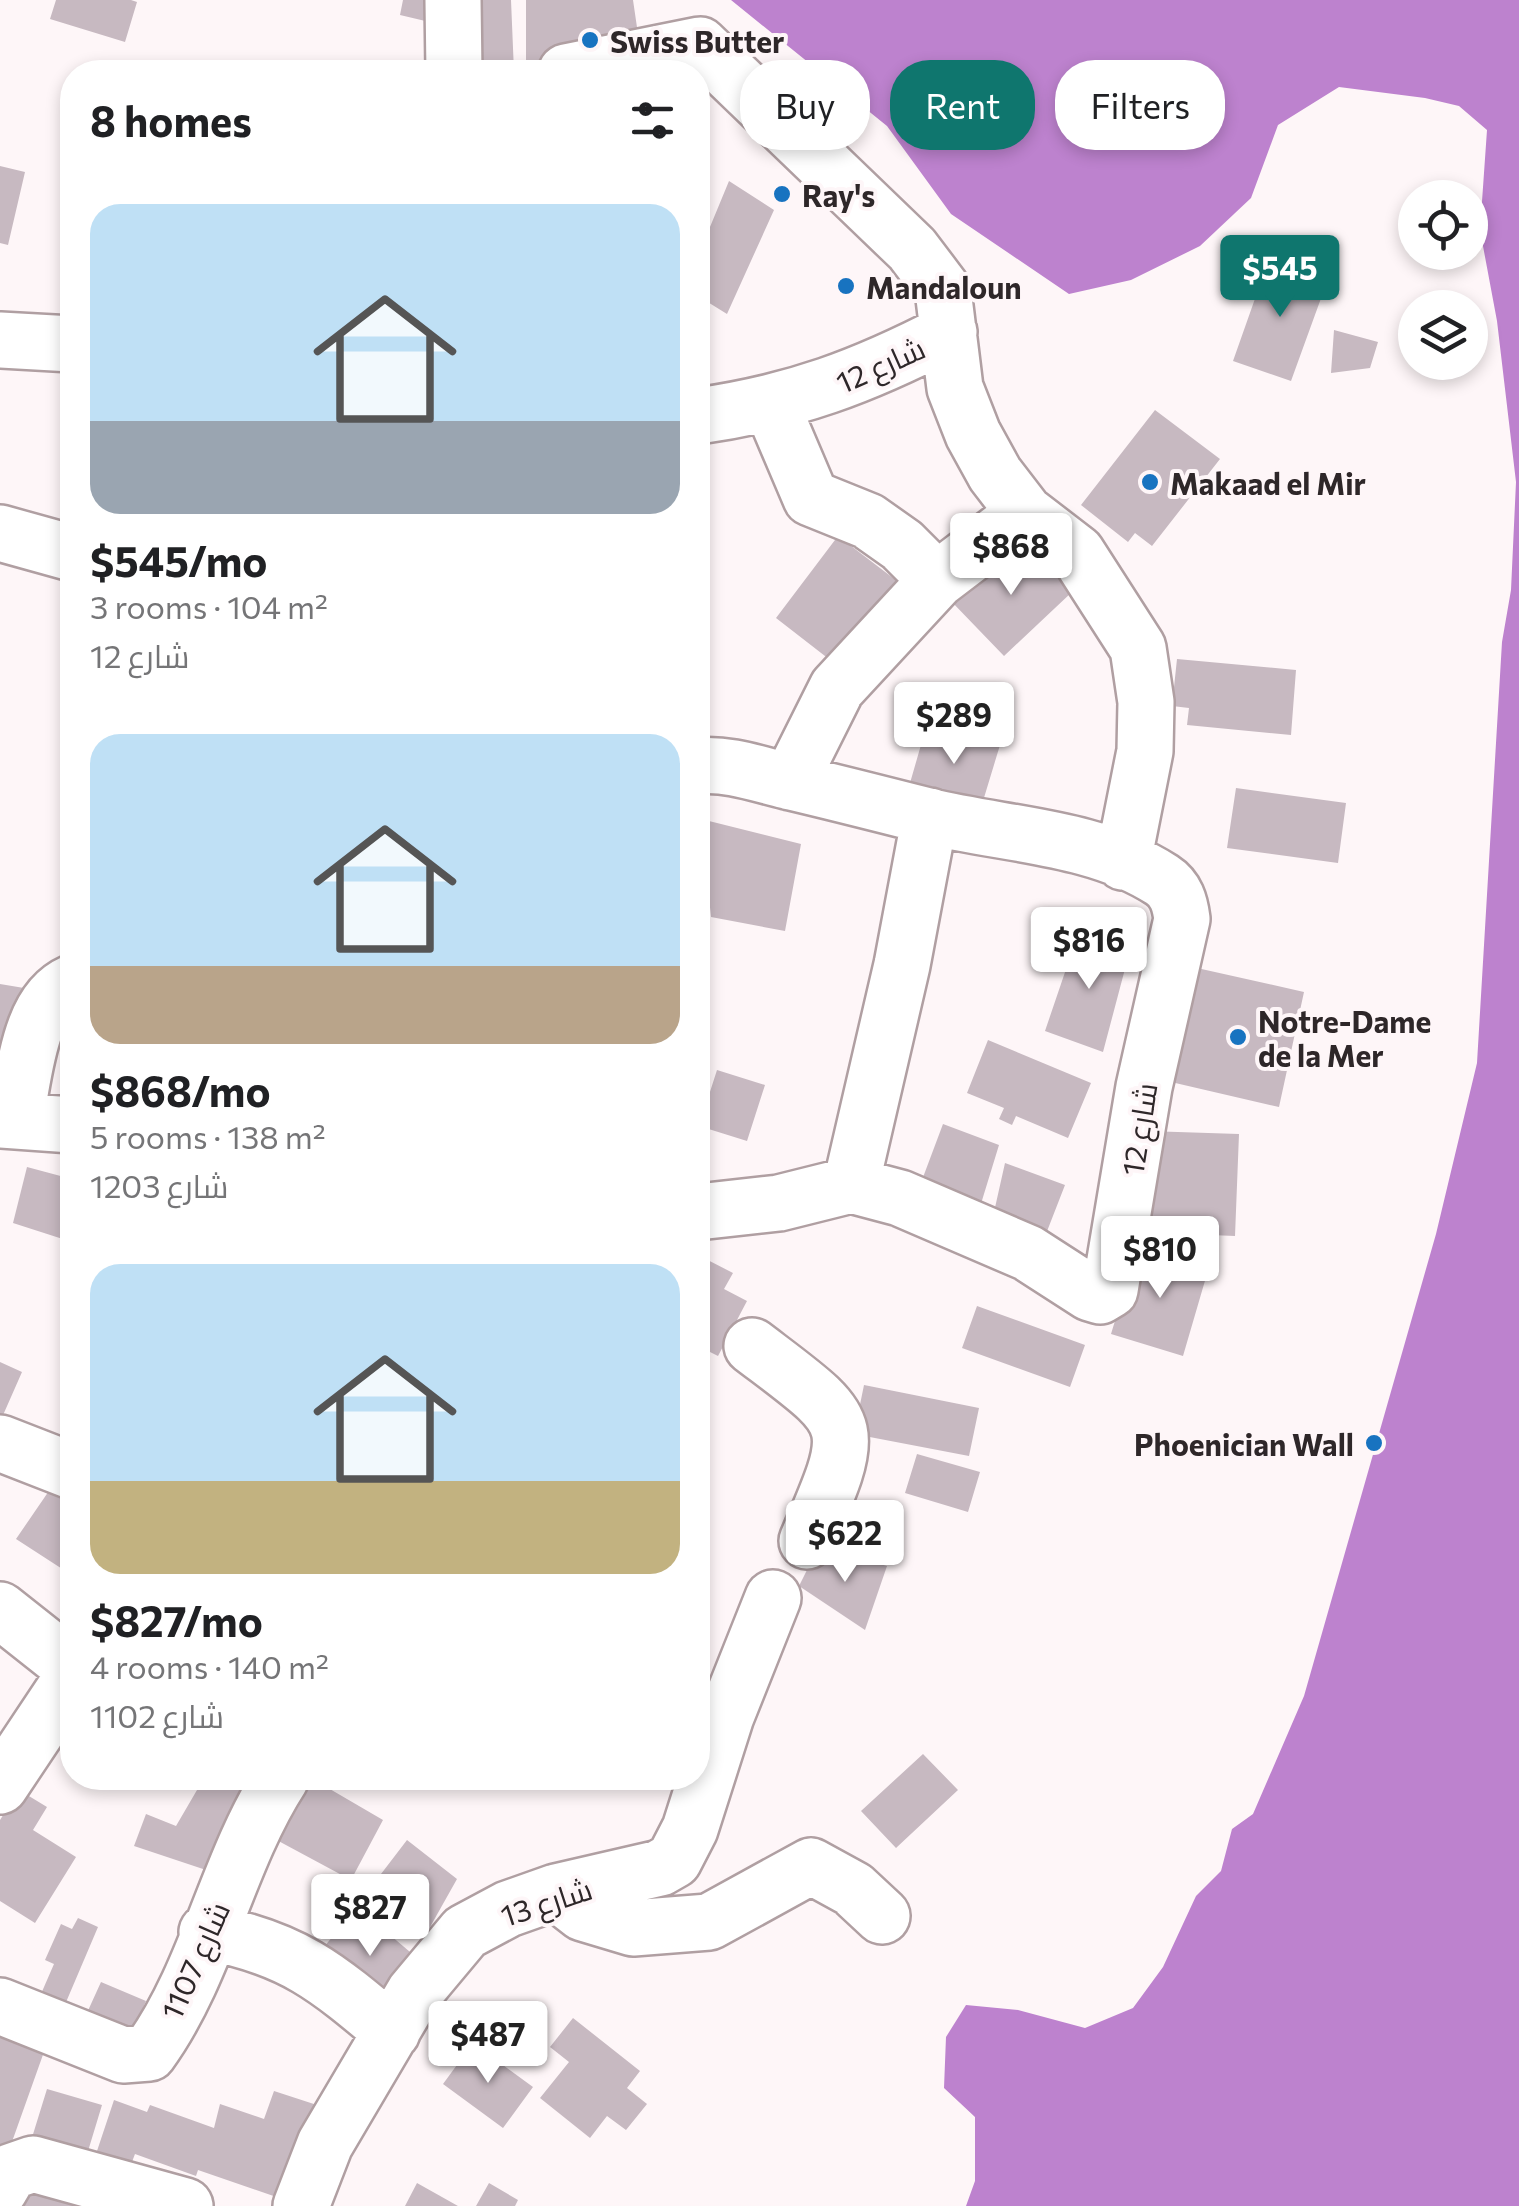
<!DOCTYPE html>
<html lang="en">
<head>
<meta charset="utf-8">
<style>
	:root { --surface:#fff; --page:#f6f6f6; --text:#202124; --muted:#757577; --accent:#0f766e }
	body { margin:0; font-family:Commissioner,Cairo,sans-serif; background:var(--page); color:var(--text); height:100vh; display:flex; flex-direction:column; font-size:38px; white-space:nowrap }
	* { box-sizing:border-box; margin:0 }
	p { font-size:32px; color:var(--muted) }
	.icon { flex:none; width:55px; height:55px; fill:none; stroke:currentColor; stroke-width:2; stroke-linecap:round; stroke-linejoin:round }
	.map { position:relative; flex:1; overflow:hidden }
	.details { position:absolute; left:60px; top:60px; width:650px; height:1730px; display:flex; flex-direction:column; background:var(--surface); border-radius:40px; box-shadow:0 5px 15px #0003 }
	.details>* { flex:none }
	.top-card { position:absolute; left:740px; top:60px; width:628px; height:90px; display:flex; gap:20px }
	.tools { position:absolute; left:1398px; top:180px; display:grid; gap:20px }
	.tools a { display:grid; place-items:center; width:90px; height:90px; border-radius:50%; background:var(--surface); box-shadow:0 5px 15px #0003; font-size:50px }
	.price { position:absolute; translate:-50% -85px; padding:0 22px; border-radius:10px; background:#fff; color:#222; font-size:32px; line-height:65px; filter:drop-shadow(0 2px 5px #0008) }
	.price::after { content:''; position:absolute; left:50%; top:60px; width:30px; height:22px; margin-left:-15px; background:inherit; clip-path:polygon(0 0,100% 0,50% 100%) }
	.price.selected { background:var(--accent); color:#fff }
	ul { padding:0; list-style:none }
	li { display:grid; align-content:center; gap:20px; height:530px; padding:0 30px }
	li span { display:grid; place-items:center; height:310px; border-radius:30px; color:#555 }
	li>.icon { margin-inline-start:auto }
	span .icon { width:180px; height:180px; fill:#fffc; stroke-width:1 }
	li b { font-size:42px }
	h2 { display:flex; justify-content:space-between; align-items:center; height:120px; padding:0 30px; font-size:42px }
	.pill { padding:0 35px; border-radius:40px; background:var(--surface); box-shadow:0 5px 15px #0003; font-size:35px; line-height:90px }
	.pill.selected { background:var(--accent); color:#fff }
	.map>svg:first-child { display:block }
	.water { fill:#bd82ce }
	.building { fill:#c7b9c1 }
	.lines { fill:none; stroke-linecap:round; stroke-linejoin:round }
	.minor-casing { stroke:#b09fa2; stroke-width:60 }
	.minor { stroke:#fff; stroke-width:55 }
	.poi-dot { fill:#1873c0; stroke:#fef6f8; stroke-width:4 }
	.labels { text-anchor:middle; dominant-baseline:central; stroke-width:8; stroke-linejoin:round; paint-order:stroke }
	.poi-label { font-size:30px; font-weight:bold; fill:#2e2729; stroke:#fef6f8; text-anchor:start }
	.street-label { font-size:30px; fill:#2e2729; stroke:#fef6f8 }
</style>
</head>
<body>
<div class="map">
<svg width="1519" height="2206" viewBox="0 0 1519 2206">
	<rect width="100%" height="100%" fill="#fef6f8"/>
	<!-- water -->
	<path class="water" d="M731 0H1519V2206H966L975 2181V2117L944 2088 946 2037 966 2005 1018 2010 1085 2028 1133 2008 1163 1967 1196 1896 1221 1871 1232 1829 1253 1814 1304 1696 1436 1234 1477 1063 1502 642 1511 590 1516 482 1497 321 1480 230 1487 130 1459 106 1425 98 1339 87 1278 125 1251 198 1200 246 1131 280 1069 294 951 214 887 126Z"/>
	<!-- building -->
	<path class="building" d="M56 0H131L137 2 125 42 50 19Z
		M403 0H438V24L400 15Z
		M468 0H511L514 72H467Z
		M526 0H633L639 41 526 65Z
		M0 166 25 172 8 245 0 243Z
		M729 181 774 210 727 314 698 296V256Z
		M1269 259 1328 279 1291 381 1233 361Z
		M1334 330 1378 342 1370 368 1331 373Z
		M1155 410 1220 459 1152 546 1135 533 1128 542 1081 505Z
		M838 536 897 581 834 663 776 618Z
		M1021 543 1072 592 1004 656 950 600Z
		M1177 659 1296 670 1291 735 1187 725 1189 708 1172 706Z
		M927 724 1000 745 980 811 908 790Z
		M1236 788 1346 803 1338 863 1227 848Z
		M701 819 801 844 785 931 711 917Z
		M1079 931 1130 950 1103 1052 1045 1031Z
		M1197 968 1304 992 1279 1107 1171 1082Z
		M0 984 42 991 17 1052 0 1047Z
		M988 1040 1091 1083 1068 1138 1016 1116 1012 1125 999 1119 1004 1108 967 1093Z
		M717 1070 765 1085 747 1141 699 1126Z
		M943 1124 999 1145 976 1220 916 1196Z
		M1147 1131 1239 1134 1235 1236 1137 1232Z
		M1005 1163 1065 1185 1044 1239 992 1221Z
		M27 1167 68 1178 61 1203 72 1206V1242L13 1223Z
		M1138 1245 1209 1267 1183 1356 1111 1334Z
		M698 1255 733 1273 724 1289 747 1301 718 1356 698 1346Z
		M977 1306 1085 1345 1070 1387 962 1348Z
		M0 1362 22 1372 0 1422Z
		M864 1385 979 1408 969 1456 854 1434Z
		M917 1454 980 1472 968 1512 905 1493Z
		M53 1485 72 1495 70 1574 16 1539Z
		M815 1554 863 1559 887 1566 865 1630 799 1586Z
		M923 1754 958 1790 896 1848 861 1811Z
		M204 1778H266L209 1871 134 1846 146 1814 176 1826Z
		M305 1778H311L383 1820 351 1880 271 1837Z
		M19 1790 47 1807 33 1830 76 1857 35 1923 0 1901V1820Z
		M407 1840 457 1879 425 1936 368 1891Z
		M357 1907 423 1963 389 2010 314 1959Z
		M78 1918 98 1927 58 2021 34 2010 54 1964 45 1960 61 1924 72 1929Z
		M101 1982 146 2001 128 2043 81 2026Z
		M573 2018 640 2071 627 2088 647 2104 626 2130 607 2116 590 2138 540 2098 569 2062 550 2047Z
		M0 2022 50 2035 8 2153 0 2151Z
		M473 2043 533 2087 503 2128 443 2084Z
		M47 2089 102 2105 85 2161 30 2144Z
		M274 2091 320 2106 288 2201 198 2170 196 2176 135 2154 130 2167 96 2154 114 2100 147 2112 150 2105 214 2128 220 2104 264 2119Z
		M28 2178 96 2206H20Z
		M417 2183 458 2206H405Z
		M489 2183 518 2200 515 2206H476Z"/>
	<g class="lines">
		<defs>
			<path id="minor" d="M453 0 454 72
				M566 72 700 45 912 249 943 290 955 388 973 434 995 474 1025 513 1077 553 1138 648 1146 702 1145 751 1123 862
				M0 340 72 344
				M771 404 811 498 868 521 902 545 937 580
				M698 416C795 402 862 377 949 332
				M0 533 72 553
				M698 766C728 763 758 774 787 781 834 792 881 804 928 816 1004 835 1094 836 1162 880 1176 889 1180 903 1182 919L1144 1087 1110 1290 1100 1296 1090 1293 1028 1253 900 1198 851 1185 779 1203 698 1212
				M790 782 837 688 937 580 1025 513
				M0 1120 72 1125
				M15 1120C25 1077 27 1003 72 983
				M851 1185 902 965 930 816
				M752 1346C856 1425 860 1419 807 1541
				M0 1443 72 1471
				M0 1610 72 1667
				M0 1786 72 1678
				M556 1892 583 1913 633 1928 709 1922 811 1866 853 1889 882 1916
				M207 1932C293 1948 327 1977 392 2032
				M0 2006 123 2055 149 2053C208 1972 226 1863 281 1778
				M0 2189 10 2172 33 2164 185 2206
				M301 2206 325 2144 414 1993 465 1932 508 1909 556 1892 660 1868 674 1860 690 1829 726 1716 773 1598"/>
		</defs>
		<!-- minor casing -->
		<use href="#minor" class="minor-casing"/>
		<!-- minor -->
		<use href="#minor" class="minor"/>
	</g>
	<!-- markers -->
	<g class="poi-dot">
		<circle cx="590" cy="40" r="10"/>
		<circle cx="782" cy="194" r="10"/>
		<circle cx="846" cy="286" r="10"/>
		<circle cx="1150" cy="482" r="10"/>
		<circle cx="1238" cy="1037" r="10"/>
		<circle cx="1374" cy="1443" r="10"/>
	</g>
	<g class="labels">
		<!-- poi labels -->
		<g class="poi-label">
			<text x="610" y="40">Swiss Butter</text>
			<text x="802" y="194">Ray's</text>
			<text x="866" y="286">Mandaloun</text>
			<text x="1170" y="482">Makaad el Mir</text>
			<text x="1258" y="1020">Notre-Dame<tspan x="1258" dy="34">de la Mer</tspan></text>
			<text x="1354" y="1443" text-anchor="end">Phoenician Wall</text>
		</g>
		<!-- street labels -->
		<g class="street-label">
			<text transform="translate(880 364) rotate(-24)">شارع 12</text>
			<text transform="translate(1138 1129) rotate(-81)">شارع 12</text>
			<text transform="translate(546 1901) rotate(-18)">شارع 13</text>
			<text transform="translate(194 1960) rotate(-66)">شارع 1107</text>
		</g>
	</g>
</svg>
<div class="tools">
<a><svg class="icon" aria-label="locate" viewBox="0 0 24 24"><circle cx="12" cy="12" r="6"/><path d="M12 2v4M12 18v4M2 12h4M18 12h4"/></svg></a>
<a><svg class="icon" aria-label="layers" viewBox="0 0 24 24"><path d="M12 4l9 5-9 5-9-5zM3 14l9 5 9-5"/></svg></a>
</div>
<b class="price selected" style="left:1280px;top:320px">$545</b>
<b class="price" style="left:1011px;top:598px">$868</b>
<b class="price" style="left:954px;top:767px">$289</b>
<b class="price" style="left:1089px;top:992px">$816</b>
<b class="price" style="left:1160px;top:1301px">$810</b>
<b class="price" style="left:845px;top:1585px">$622</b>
<b class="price" style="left:370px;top:1959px">$827</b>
<b class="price" style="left:488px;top:2086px">$487</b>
<div class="top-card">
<a class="pill">Buy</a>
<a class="pill selected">Rent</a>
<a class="pill">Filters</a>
</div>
<section class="details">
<h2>8 homes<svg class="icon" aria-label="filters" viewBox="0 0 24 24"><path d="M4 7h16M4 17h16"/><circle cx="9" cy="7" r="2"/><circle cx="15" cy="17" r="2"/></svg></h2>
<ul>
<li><span style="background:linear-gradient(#bfe0f5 70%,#9aa5b1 0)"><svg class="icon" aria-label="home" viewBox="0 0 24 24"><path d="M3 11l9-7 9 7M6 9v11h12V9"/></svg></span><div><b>$545/mo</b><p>3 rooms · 104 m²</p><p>شارع 12</p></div></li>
<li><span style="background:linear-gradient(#bfe0f5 75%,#b9a48a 0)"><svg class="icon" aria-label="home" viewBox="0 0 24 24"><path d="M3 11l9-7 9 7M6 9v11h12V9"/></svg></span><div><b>$868/mo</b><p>5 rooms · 138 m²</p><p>شارع 1203</p></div></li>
<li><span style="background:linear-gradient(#bfe0f5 70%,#c2b280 0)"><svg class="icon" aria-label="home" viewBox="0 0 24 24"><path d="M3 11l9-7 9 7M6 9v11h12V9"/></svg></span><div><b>$827/mo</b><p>4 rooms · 140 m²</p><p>شارع 1102</p></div></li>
</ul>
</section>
</div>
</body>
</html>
